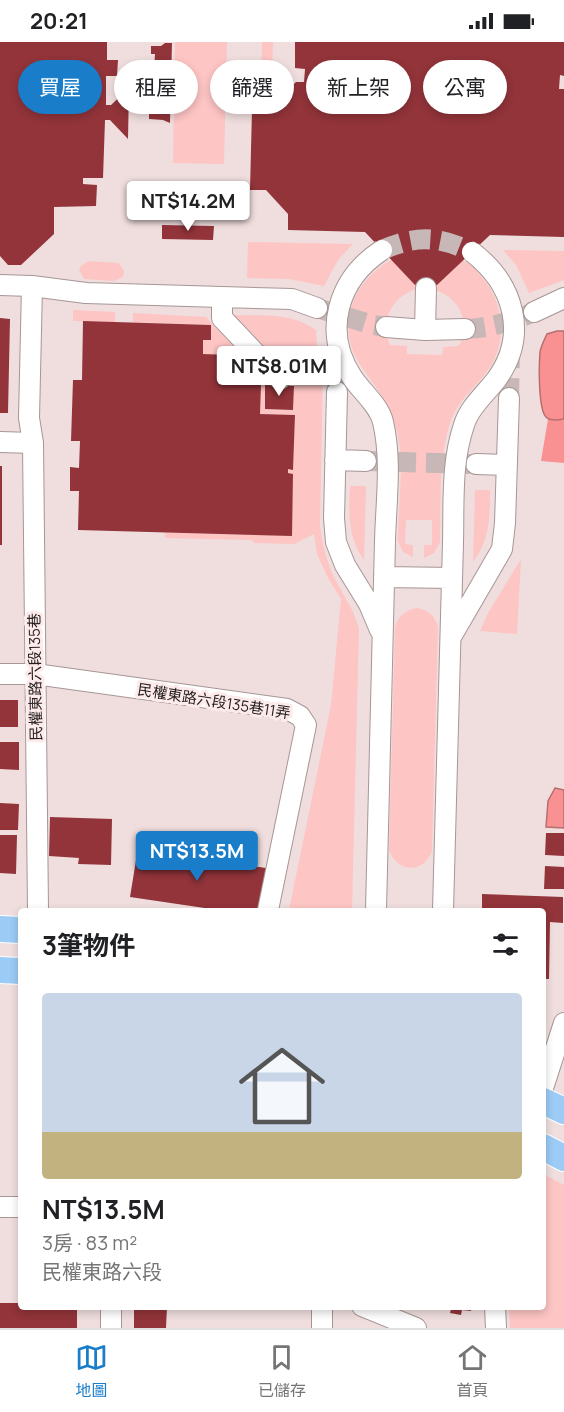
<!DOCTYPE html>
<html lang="zh-TW">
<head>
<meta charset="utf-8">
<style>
	:root { --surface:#fff; --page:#f6f6f6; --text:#202124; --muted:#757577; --line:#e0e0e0; --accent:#197dc9 }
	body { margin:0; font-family:Manrope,"Noto Sans TC",sans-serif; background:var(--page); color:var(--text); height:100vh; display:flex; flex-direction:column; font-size:22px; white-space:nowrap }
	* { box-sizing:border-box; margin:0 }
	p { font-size:20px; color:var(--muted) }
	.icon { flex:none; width:33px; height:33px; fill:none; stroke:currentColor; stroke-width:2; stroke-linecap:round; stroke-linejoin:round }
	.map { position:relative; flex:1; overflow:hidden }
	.details { position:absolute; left:18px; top:866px; width:528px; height:402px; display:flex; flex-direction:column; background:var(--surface); border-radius:6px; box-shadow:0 3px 9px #0003 }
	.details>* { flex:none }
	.top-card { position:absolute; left:18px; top:18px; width:528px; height:54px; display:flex; gap:12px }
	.price { position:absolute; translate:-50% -51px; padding:0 14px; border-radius:6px; background:#fff; color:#222; font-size:20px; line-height:39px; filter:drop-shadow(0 2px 3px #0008) }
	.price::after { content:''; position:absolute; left:50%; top:36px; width:18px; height:14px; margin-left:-9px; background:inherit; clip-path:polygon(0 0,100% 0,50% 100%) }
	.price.selected { background:var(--accent); color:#fff }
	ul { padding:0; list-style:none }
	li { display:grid; align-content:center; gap:12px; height:318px; padding:0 24px }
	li+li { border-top:2px solid var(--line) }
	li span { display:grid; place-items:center; height:186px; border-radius:6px; color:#555 }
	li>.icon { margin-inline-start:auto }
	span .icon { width:108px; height:108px; fill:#fffc; stroke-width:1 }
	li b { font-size:26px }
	h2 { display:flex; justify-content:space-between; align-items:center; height:72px; padding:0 24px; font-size:26px }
	.tag { padding:0 21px; border-radius:27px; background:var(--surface); box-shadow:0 3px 9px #0003; font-size:21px; line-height:54px }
	.tag.selected { background:var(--accent); color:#fff }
	.status { display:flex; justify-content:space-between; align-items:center; height:42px; padding:0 30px; background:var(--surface); direction:ltr }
	.status svg { height:16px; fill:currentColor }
	.tabs { display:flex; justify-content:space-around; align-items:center; height:84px; border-top:2px solid var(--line); background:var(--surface); font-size:16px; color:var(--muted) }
	.tabs a { display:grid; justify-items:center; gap:3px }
	.tabs .selected { color:var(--accent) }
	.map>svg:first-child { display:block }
	.green { fill:#fdc5c4; fill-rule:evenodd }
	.forest { fill:#f99192 }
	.water { fill:#f99192; stroke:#b86e6f; stroke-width:1.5 }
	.building { fill:#92343a }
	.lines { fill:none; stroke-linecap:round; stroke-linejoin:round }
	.minor-tunnel { stroke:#c7b7b7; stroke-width:20; stroke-dasharray:20 10; stroke-linecap:butt }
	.minor-casing { stroke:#a69695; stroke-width:22 }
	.major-casing { stroke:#fff; stroke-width:28 }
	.minor { stroke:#fff; stroke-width:20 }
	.major { stroke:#9ccbf5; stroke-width:26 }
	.minor-bridge-casing { stroke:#a69695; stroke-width:22; stroke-linecap:butt }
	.minor-bridge { stroke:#fff; stroke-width:20 }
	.labels { text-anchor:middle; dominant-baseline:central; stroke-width:6; stroke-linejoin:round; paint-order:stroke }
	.street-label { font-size:15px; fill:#221c1c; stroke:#fdebeb }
</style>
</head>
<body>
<div class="status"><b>20:21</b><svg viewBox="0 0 49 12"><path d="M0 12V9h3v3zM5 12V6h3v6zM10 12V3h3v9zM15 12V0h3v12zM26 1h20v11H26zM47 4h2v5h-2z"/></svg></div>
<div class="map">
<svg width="564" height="1286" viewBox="0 0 564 1286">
	<rect width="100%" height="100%" fill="#f0dede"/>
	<!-- green -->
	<path class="green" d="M175 0H227L224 122 173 121Z
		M262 0H273L272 31 261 41Z
		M248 200 353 202 338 218 324 244 289 237 247 236Z
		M503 208 564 209V238L529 251 516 223Z
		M403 212C418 212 435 211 449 213 456 214 464 219 470 223 498 246 510 284 494 318 482 342 459 354 450 381 438 419 441 461 440 500L434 511 424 516V503H432V478H406L405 502 413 503V515L403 510 398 499C398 467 404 424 398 394 394 374 385 357 373 341 367 332 360 324 355 314 335 270 362 229 403 212ZM422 246C453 247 474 275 459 304L443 305 442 313 407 312V304L390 303C378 277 395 250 422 246Z
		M89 219 119 221 124 229 123 235 114 239 84 237 79 228 81 224Z
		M73 268 115 270V280L73 279Z
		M133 271 206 275 271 343H265V367L293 368 294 344 297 343 231 273C260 274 291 270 316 288L317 305 323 324 320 484C322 500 326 516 332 531 341 551 354 566 359 587L352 868H289L331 663 341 557 328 536 317 512 314 492 294 502 255 501 251 498 165 496V490L291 493 293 432 288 431V427H293L295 373 260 372 261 343 231 342 232 313 203 312V298H211V283L133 280Z
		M350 444H366L364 518C347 494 349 471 350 444Z
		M475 448H490C490 475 490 498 473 520Z
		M521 517 517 592 480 589 488 571Z
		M417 566C429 568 435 574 438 585L432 809C424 832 397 831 389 808L395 584C399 573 406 568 417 566Z
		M543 1132 564 1143V1286H510L509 1265 543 1264Z"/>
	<!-- forest -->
	<path class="forest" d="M548 377H564V421L541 419Z"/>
	<!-- water -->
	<path class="water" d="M557 289H564V377C559 378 550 379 546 375 538 367 539 322 540 310 541 304 544 298 547 292Z
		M555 746 564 748V786L546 785 548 759Z"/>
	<!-- building -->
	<path class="building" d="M0 0H107V18H118L117 34H106V63H111L129 46 128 97 110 78H105L103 136H83V142L97 143 96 164 54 165V192L21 223H8L0 214Z
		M295 0H564V34L560 33 559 47H564V195L490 193 437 243H415L365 190 288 188V172L266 148H250L252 67H268L296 40H304L305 27 295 26Z
		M165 1H172L170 81 163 78 149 77V70H153L154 48H150V41H154V33H150V27H154L155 12H151V4H161Z
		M162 183 214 184 213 198 162 197Z
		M0 276 10 277 8 371H0Z
		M83 279 211 283V298H203V312L232 313 231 342 261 343 260 372 295 373 293 428 288 427V431L293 432 292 494 78 488 79 449H70V425L79 426 80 399H71L73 338H82Z
		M265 343 294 344 293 368 265 367Z
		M0 424H2V503H0Z
		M0 658H18V685H0Z
		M0 700H19V728L0 727Z
		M0 761 19 762 18 788H0Z
		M50 775 112 777 111 823 78 822 79 816 49 814Z
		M546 791H564V814L545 813Z
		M0 793H17L16 832 0 831Z
		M138 806 266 826 260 868H218L130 855Z
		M545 824 564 825V847H544Z
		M482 852 563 855V881L550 880 549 937H543V868H482Z
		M0 1261H21V1264H77V1286H0Z
		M134 1264 167 1265 166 1286H134Z
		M438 1264H472L471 1269 462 1268 461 1273 450 1271 451 1267 438 1266Z"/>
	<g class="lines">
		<!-- minor-tunnel -->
		<path class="minor-tunnel" d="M382 208C416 193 439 194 472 210
			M317 266 373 283 386 285
			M465 287C489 286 512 280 534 270
			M337 350 339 303
			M509 356 510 309
			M366 419 470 422"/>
		<defs>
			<path id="minor" d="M0 243 32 244 86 251 292 257 317 266
				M32 244 29 376 33 401 38 868
				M222 255V276L280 337
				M534 270 564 256
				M386 285 425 288 465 287
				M425 288 426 246
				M337 350 334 476 336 500 345 523 369 562 380 588
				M0 400 33 401
				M335 418 366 419
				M476 422 507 423
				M384 535 452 536
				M451 595 502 507 505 481 509 356
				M0 632H35L287 667 300 674 306 683 268 868
				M376 868 385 499
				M443 868 453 501
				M543 1046 564 981
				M0 1165H21
				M322 1264V1286
				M362 1264 416 1286
				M495 1264 496 1286
				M111 1286V1264"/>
			<path id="major" d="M0 887 21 888
				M0 928 21 929
				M543 1059 564 1069
				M543 1105 564 1116"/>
		</defs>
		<!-- minor casing -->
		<use href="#minor" class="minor-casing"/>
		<!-- major casing -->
		<use href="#major" class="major-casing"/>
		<!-- minor -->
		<use href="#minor" class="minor"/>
		<!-- major -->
		<use href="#major" class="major"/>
		<defs>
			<path id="minor-bridge" d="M382 208C338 237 322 289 352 335 361 349 379 363 383 380 392 418 386 460 385 499
				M453 501C454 461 451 421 464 383 469 366 485 352 496 338 529 293 514 242 472 210"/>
		</defs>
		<!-- minor-bridge casing -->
		<use href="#minor-bridge" class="minor-bridge-casing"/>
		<!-- minor-bridge -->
		<use href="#minor-bridge" class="minor-bridge"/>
	</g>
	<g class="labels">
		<!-- street labels -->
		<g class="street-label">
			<text transform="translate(35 635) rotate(-91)">民權東路六段135巷</text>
			<text transform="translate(214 659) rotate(9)">民權東路六段135巷11弄</text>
		</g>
	</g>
</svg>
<b class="price" style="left:188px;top:190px">NT$14.2M</b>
<b class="price" style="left:279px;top:355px">NT$8.01M</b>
<b class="price selected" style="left:197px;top:840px">NT$13.5M</b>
<div class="top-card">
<a class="tag selected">買屋</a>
<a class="tag">租屋</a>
<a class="tag">篩選</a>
<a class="tag">新上架</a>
<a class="tag">公寓</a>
</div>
<section class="details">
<h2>3筆物件<svg class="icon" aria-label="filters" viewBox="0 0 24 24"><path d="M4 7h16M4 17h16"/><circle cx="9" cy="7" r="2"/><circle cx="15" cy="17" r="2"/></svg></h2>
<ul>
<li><span style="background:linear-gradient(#c9d6e8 75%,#c2b280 0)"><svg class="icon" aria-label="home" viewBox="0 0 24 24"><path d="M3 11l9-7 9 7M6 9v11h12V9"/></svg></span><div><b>NT$13.5M</b><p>3房 · 83 m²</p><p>民權東路六段</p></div></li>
</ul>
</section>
</div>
<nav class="tabs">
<a class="selected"><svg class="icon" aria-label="map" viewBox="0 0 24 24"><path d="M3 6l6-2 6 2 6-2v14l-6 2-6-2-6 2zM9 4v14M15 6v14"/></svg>地圖</a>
<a><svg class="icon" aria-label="saved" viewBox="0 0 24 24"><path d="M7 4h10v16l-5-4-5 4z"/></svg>已儲存</a>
<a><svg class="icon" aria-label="home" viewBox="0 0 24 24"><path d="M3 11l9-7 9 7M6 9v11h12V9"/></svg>首頁</a>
</nav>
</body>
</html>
